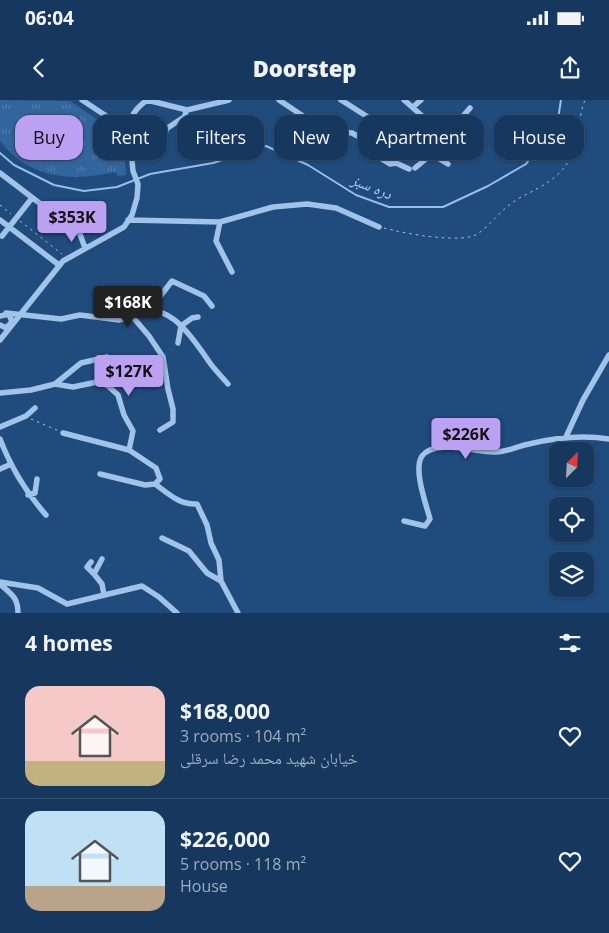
<!DOCTYPE html>
<html lang="en">
<head>
<meta charset="utf-8">
<style>
	:root { --surface:#17385e; --page:#203f64; --text:#f1f3f6; --muted:#9eacbc; --line:#365273; --accent:#bca0f2 }
	body { margin:0; font-family:"Open Sans","Noto Naskh Arabic",sans-serif; background:var(--page); color:var(--text); height:100vh; display:flex; flex-direction:column; font-size:19px; white-space:nowrap }
	* { box-sizing:border-box; margin:0 }
	p { font-size:16px; color:var(--muted) }
	.icon { flex:none; width:28px; height:28px; fill:none; stroke:currentColor; stroke-width:2; stroke-linecap:round; stroke-linejoin:round }
	.map { position:relative; height:513px; overflow:hidden }
	.drawer { display:flex; flex-direction:column; background:var(--surface); flex:1 }
	.drawer>* { flex:none }
	.guide { position:absolute; left:15px; top:15px; width:580px; height:45px; display:flex; gap:10px }
	.needle { width:32px; rotate:24deg }
	.buttons { position:absolute; left:549px; top:342px; display:grid; gap:10px }
	.buttons a { display:grid; place-items:center; width:45px; height:45px; border-radius:10px; background:var(--surface); box-shadow:0 1px 4px #0004,0 0 0 1px var(--line); font-size:25px }
	.price { position:absolute; translate:-50% -42px; padding:0 11px; border-radius:5px; background:var(--accent); color:#111; font-size:16px; line-height:32px; filter:drop-shadow(0 1px 2px #0008) }
	.price::after { content:''; position:absolute; left:50%; top:30px; width:15px; height:11px; margin-left:-8px; background:inherit; clip-path:polygon(0 0,100% 0,50% 100%) }
	.price.on { background:#222; color:#fff }
	ul { padding:0; list-style:none }
	li { display:flex; align-items:center; gap:15px; height:125px; padding:0 25px }
	li+li { border-top:1px solid var(--line) }
	li span { display:grid; place-items:center; flex:none; width:140px; height:100px; border-radius:15px; color:#555 }
	li>.icon { margin-inline-start:auto }
	span .icon { width:60px; height:60px; fill:#fffc; stroke-width:1 }
	li b { font-size:21px }
	h2 { display:flex; justify-content:space-between; align-items:center; height:60px; padding:0 25px; font-size:21px }
	.pill { padding:0 18px; border-radius:15px; background:var(--surface); box-shadow:0 1px 4px #0004,0 0 0 1px var(--line); font-size:18px; line-height:45px }
	.pill.on { background:var(--accent); color:#111 }
	.status { display:flex; justify-content:space-between; align-items:center; height:35px; padding:0 25px; background:var(--surface); direction:ltr }
	.status svg { height:14px; fill:currentColor }
	header { display:flex; justify-content:space-between; align-items:center; height:65px; padding:0 25px; background:var(--surface); font-size:22px; font-weight:800 }
	.map>svg:first-child { display:block }
	.park { fill:url(#park-tufts) }
	.lines { fill:none; stroke-linecap:round; stroke-linejoin:round }
	.stream { stroke:#95bee9; stroke-width:2 }
	.path { stroke:#a1c3e7; stroke-width:1; stroke-dasharray:2.5 4; stroke-linecap:butt }
	.minor { stroke:#a1c3e7; stroke-width:5.5 }
	.labels { text-anchor:middle; dominant-baseline:central; stroke-width:4; stroke-linejoin:round; paint-order:stroke }
	.water-label { font-size:15px; font-style:italic; fill:#adcdef; stroke:#1f4b7d }
</style>
</head>
<body>
<div class="status"><b>06:04</b><svg viewBox="0 0 49 12"><path d="M0 12V9h3v3zM5 12V6h3v6zM10 12V3h3v9zM15 12V0h3v12zM26 1h20v11H26zM47 4h2v5h-2z"/></svg></div>
<header><svg class="icon" aria-label="back" viewBox="0 0 24 24"><path d="M15 5l-7 7 7 7"/></svg>Doorstep<svg class="icon" aria-label="share" viewBox="0 0 24 24"><path d="M12 15V3M7 8l5-5 5 5M5 13v7h14v-7"/></svg></header>
<div class="map">
<svg width="609" height="513" viewBox="0 0 609 513">
	<defs>
		<pattern id="park-tufts" width="24" height="20" patternUnits="userSpaceOnUse" patternTransform="scale(1.25)"><rect width="24" height="20" fill="#31659c"/><path d="M3 7l-1-3M5 7V3M7 7l1-3M15 17l-1-3M17 17v-4M19 17l1-3" fill="none" stroke="#507cab"/></pattern>
	</defs>
	<rect width="100%" height="100%" fill="#1f4b7d"/>
	<!-- park -->
	<path class="park" d="M0 0 70 1 119 34 124 44 126 75 118 76 115 72C72 82 29 79 0 41Z"/>
	<g class="lines">
		<!-- stream -->
		<path class="stream" d="M0 53 14 65 54 85 84 91 117 87 150 74 213 63 266 46 308 65 356 95 389 107H443L488 86 526 64 558 19 561 0"/>
		<!-- path -->
		<path class="path" d="M408 34 419 19
			M381 42 386 36
			M0 105 11 114
			M20 121 62 154
			M384 128C402 133 464 145 479 133 492 123 502 109 516 100 535 89 556 82 568 62 580 44 577 19 585 0
			M124 275 131 277 133 272 142 270
			M31 319 59 331"/>
		<!-- minor -->
		<path class="minor" d="M279 0 306 18 333 31 352 33 378 47 380 58 390 64 396 63 409 69
			M341 0 404 40
			M404 0 445 36
			M413 7 421 0
			M129 31C130 16 135 9 147 0L187 10 229 0
			M411 45 427 58 470 8
			M431 54 448 64
			M130 55 139 47 165 36 166 29 184 17 187 10
			M415 68 427 58
			M0 73 80 134 85 148
			M0 120 59 165
			M128 120 220 122 273 107 307 104 336 108 379 127
			M220 122 216 141 232 172
			M2 136 32 98
			M156 212 158 199 172 181 204 196 212 206
			M6 213 61 219 80 215 119 220 132 216 149 236 163 257 168 289 173 309V322L160 330
			M0 216 9 214 12 222 6 228 0 225
			M132 216C167 195 193 239 210 263 215 270 222 277 228 284
			M0 240 63 161 124 127 132 115 137 98 138 84 133 71 129 31 82 0
			M178 243 181 226 192 218 198 217
			M148 271 164 267
			M97 282 102 277 118 274
			M55 284 81 263 107 257
			M0 293 31 290 55 284 73 287 97 282 107 285 118 295 124 315 133 331 129 350 63 333
			M0 327 26 316 35 308
			M0 339C11 368 25 391 46 415
			M565 339 583 300 609 255
			M129 350 156 368 160 379 155 384C168 393 179 405 197 404L207 425 211 443 219 460 221 481 238 513
			M0 369 9 365
			M100 374 145 385 155 384
			M28 395 35 393 37 379
			M404 421 425 426 430 419C426 404 413 369 422 356 435 338 477 353 496 352 507 352 518 346 529 344 554 338 584 335 609 339
			M162 438 189 451 207 473 221 481
			M102 459 94 474 102 484 104 495
			M91 462 87 467 94 474
			M0 482 38 488 67 504 142 486 159 497 177 513
			M0 484C11 494 18 497 18 513"/>
	</g>
	<g class="labels">
		<!-- water labels -->
		<g class="water-label">
			<text transform="translate(372 86) rotate(22)">دره سبز</text>
		</g>
	</g>
</svg>
<div class="buttons">
<a><svg class="needle" viewBox="-14 -14 28 28"><path d="M0-13l5 13h-10z" fill="#e53935"/><path d="M0 13l5-13h-10z" fill="#9eacbc"/></svg></a>
<a><svg class="icon" aria-label="locate" viewBox="0 0 24 24"><circle cx="12" cy="12" r="6"/><path d="M12 2v4M12 18v4M2 12h4M18 12h4"/></svg></a>
<a><svg class="icon" aria-label="layers" viewBox="0 0 24 24"><path d="M12 4l9 5-9 5-9-5zM3 14l9 5 9-5"/></svg></a>
</div>
<b class="price" style="left:72px;top:143px">$353K</b>
<b class="price on" style="left:128px;top:228px">$168K</b>
<b class="price" style="left:129px;top:297px">$127K</b>
<b class="price" style="left:466px;top:360px">$226K</b>
<div class="guide">
<a class="pill on">Buy</a>
<a class="pill">Rent</a>
<a class="pill">Filters</a>
<a class="pill">New</a>
<a class="pill">Apartment</a>
<a class="pill">House</a>
</div>
</div>
<section class="drawer">
<h2>4 homes<svg class="icon" aria-label="filters" viewBox="0 0 24 24"><path d="M4 7h16M4 17h16"/><circle cx="9" cy="7" r="2"/><circle cx="15" cy="17" r="2"/></svg></h2>
<ul>
<li><span style="background:linear-gradient(#f6c9c9 75%,#c2b280 0)"><svg class="icon" aria-label="home" viewBox="0 0 24 24"><path d="M3 11l9-7 9 7M6 9v11h12V9"/></svg></span><div><b>$168,000</b><p>3 rooms · 104 m²</p><p>خیابان شهید محمد رضا سرقلی</p></div><svg class="icon" aria-label="heart" viewBox="0 0 24 24"><path d="M12 20l-8-8c-3-5 5-10 8-4 3-6 11-1 8 4z"/></svg></li>
<li><span style="background:linear-gradient(#bfe0f5 75%,#b9a48a 0)"><svg class="icon" aria-label="home" viewBox="0 0 24 24"><path d="M3 11l9-7 9 7M6 9v11h12V9"/></svg></span><div><b>$226,000</b><p>5 rooms · 118 m²</p><p>House</p></div><svg class="icon" aria-label="heart" viewBox="0 0 24 24"><path d="M12 20l-8-8c-3-5 5-10 8-4 3-6 11-1 8 4z"/></svg></li>
</ul>
</section>
</body>
</html>
